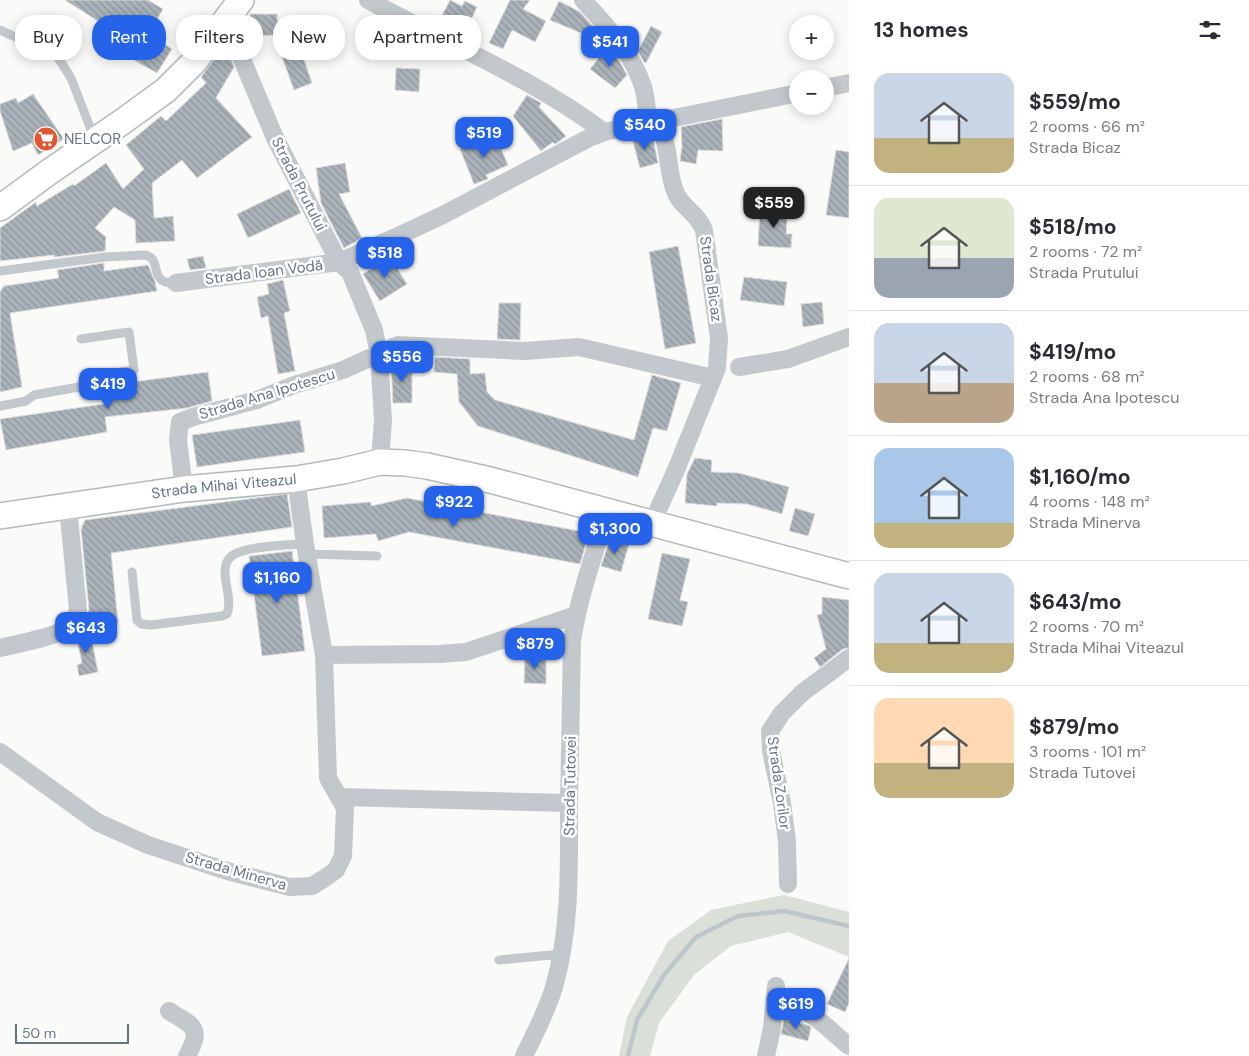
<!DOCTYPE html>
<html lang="en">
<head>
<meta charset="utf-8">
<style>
	:root { --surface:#fff; --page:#f2f2f3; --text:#2b2b33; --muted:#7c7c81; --line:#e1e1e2; --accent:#2563eb }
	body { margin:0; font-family:"DM Sans",sans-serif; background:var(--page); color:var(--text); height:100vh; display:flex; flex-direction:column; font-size:19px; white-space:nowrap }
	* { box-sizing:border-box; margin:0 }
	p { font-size:16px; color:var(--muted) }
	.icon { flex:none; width:28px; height:28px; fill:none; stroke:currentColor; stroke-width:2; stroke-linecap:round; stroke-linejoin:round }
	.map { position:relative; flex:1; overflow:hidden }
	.panel { display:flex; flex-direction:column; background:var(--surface); width:400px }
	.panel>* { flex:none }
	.top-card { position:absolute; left:15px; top:15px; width:475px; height:45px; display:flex; gap:10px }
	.controls { position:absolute; left:789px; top:15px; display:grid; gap:10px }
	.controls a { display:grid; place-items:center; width:45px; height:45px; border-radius:50%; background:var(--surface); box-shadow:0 2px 12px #0003; font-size:25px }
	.scale { position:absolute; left:15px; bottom:12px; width:114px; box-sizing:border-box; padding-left:5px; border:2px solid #657683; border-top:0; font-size:14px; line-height:18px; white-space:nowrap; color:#657683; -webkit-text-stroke:4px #fff; paint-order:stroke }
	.price { position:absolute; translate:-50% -42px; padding:0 11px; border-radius:10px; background:var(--accent); color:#fff; font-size:16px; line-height:32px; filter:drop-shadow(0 1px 2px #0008) }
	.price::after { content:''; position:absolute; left:50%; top:30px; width:15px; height:11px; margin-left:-8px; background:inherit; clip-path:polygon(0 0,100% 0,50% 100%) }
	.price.current { background:#222; color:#fff }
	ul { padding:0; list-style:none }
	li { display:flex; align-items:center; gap:15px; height:125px; padding:0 25px }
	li+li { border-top:1px solid var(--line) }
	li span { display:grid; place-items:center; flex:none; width:140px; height:100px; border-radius:15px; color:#555 }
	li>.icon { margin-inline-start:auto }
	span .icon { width:60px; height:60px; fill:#fffc; stroke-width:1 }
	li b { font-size:21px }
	h2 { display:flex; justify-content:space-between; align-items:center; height:60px; padding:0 25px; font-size:21px }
	.pill { padding:0 18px; border-radius:20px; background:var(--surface); box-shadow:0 2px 12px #0003; font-size:18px; line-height:45px }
	.pill.current { background:var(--accent); color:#fff }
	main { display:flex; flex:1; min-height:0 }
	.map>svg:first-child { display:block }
	.green { fill:#dadfd7 }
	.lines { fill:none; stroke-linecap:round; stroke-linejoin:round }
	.stream { stroke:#bbc7cb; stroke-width:4.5 }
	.building { fill:url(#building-back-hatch); stroke:#dcdcda }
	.secondary-casing { stroke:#b3babf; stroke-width:28 }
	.lane { stroke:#c3c8cc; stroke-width:9 }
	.street { stroke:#c3c8cc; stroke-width:18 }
	.secondary { stroke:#fff; stroke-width:25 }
	.labels { text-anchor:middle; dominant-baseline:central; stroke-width:5; stroke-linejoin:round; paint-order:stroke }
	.poi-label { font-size:15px; fill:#657683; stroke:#fff; text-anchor:start }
	.street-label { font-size:15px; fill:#657683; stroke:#fff }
</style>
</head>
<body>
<main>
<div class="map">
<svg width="849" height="1056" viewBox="0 0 849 1056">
	<defs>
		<pattern id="building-back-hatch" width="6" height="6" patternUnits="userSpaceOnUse" patternTransform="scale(1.25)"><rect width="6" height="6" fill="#aab3b9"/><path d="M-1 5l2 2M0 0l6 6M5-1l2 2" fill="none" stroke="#8e969c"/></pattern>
	</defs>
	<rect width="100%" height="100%" fill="#fafaf8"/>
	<!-- green -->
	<path class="green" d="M784 895 849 912V957L788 932 731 946 694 975 659 1023 650 1056H619L627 1017 668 941 711 910Z"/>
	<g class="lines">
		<!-- stream -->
		<path class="stream" d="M628 1056 637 1020 664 975 696 937 738 916 784 911 849 926"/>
	</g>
	<!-- building -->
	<path class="building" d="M65 0H148L163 9 148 34 172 49 157 73 132 59 139 47Z
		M450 0 462 6 465 1 477 7 471 20 473 21 468 32 440 19Z
		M510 0H530L523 9 546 21 535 42 512 30 503 49 489 43Z
		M559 1 580 12 594 28 588 36 550 20Z
		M250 14H277L278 35 251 36Z
		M651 26 662 32 646 63 644 62 638 51Z
		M225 45 234 67 216 98 252 137 197 178 182 160 152 183 154 218 173 216 175 241 136 243 135 220 114 207 95 228 106 237 105 251 55 257 54 255 0 261V228L36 202 37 206 73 184 74 186 106 163 123 189 144 169 126 145 161 116 166 121 206 83 201 77Z
		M299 45 312 83 294 90 280 51Z
		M607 48 616 55 627 75 615 88 590 69Z
		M396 68 420 69 419 92 395 90Z
		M33 94 64 139 38 155 32 143 13 151 0 111V104L16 98 18 103Z
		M527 95 541 103 539 107 566 136 557 143 555 144 553 142 541 151 513 116Z
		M722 119 723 151 698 150 696 164 680 161 682 146 681 127Z
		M647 134 653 139 658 163 640 168 632 138Z
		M496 137 508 165 486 175 488 179 474 184 460 149 473 143 475 146Z
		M836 150 849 152V218L826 215Z
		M345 163 350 192 339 194 362 238 344 248 321 203 316 168Z
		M289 189 301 213 248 238 237 214Z
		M760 208 788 210 786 234H792L791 248 758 246Z
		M678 246 696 343 665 349 649 252Z
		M203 256 206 268 190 270 187 259Z
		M390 257 407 284 380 301 363 274Z
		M104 263V271L148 265 155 282 157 291 10 313 22 387 0 392V292L4 286 59 278 57 270Z
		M744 277 787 282 784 306 740 300Z
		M283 280 290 311 284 313 295 371 278 374 268 316 261 318 257 297 269 294 267 284Z
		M822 302 824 324 803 327 801 304Z
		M499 303H521L520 340 497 339Z
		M435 357 470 359V374L485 373 487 392 495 400 634 440 652 375 681 383 667 431 653 428 638 477 478 426 459 402 457 374 434 372Z
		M391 363H412V403H393Z
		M208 372 212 401 187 408 105 417 107 432 6 450 0 419 104 404 102 386Z
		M300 420 305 452 197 467 192 435Z
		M695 458 712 460 711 472 739 473 789 487 782 514 747 504 717 503V506L685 503 687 474Z
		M287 494 292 527 111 553 118 622 84 627 89 609 81 529 85 520Z
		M407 498 589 533 580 564 409 532 378 541 376 534 324 538 322 506 371 502V506Z
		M795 508 815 514 808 536 789 531Z
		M610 539 629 544 621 572 601 566Z
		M292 551 305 651 262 656 249 556Z
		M662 553 690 559 680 600 688 602 682 626 648 619Z
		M822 597 849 600V648L843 649 820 667 814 658 826 649 817 615 822 614Z
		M90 631 98 672 79 676 77 665 82 663 76 634Z
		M525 656 546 657V684L524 683Z
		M849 958V1003L845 1012 827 1004Z
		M784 1019 807 1025 811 1027 808 1041 781 1034Z"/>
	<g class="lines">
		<defs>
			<g id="secondary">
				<path d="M0 208 49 172 122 122 166 90 194 62 241 0"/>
				<path id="s1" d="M0 516 184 489 296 479 343 471 380 462 405 463 427 466 490 480 849 576"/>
			</g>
		</defs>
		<!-- secondary casing -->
		<use href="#secondary" class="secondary-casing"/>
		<!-- lane -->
		<path class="lane" d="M0 30 57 56 71 78 95 140
			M0 271 105 257 144 255C164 257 146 285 176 283
			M0 406 26 401 34 395 79 387 88 377 134 370 129 332 81 339
			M307 554 377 556
			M132 572 137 620 141 624 151 625 222 616 227 614C232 601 225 586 225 572 225 565 227 559 233 555 246 546 287 545 305 544
			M499 960 562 954"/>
		<!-- street -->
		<path class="street" d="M368 0C447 43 532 78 604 132
			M583 0C605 25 631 51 642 84 647 95 645 110 650 121 652 127 660 130 663 135 669 149 668 175 675 191 681 208 697 212 704 230L719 338 717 368 676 470 652 523
			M226 21 275 138 339 262 350 272 374 330 379 354 383 420 380 462
			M825 88 849 83
			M176 283 339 262 398 236 443 215 587 139 604 132 798 93
			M739 367 788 359 849 337
			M184 489 178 440 180 422 193 417 257 400 294 385 343 370 398 345 525 351 579 347 713 378
			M0 648C16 644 57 637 68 627 74 622 76 617 78 610L68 507
			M324 655 439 654 466 652 576 615
			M0 752 97 822 148 845 227 871 290 887 312 886 325 878 336 870 343 856 345 808 328 778 324 655 305 544 296 479
			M340 797 569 803
			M788 884 787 841 782 803 771 751 770 731 782 713 802 693 849 658
			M775 1001C810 1006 823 1025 849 1046
			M169 1011C193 1026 203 1027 187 1056
			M524 1056C535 1033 547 1011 554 987 571 928 569 866 569 806 570 751 571 695 572 640 579 596 594 555 607 512
			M766 1056 772 1028 776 986"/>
		<!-- secondary -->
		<use href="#secondary" class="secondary"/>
	</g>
	<!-- icons -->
	<defs>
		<symbol id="supermarket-disc" viewBox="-11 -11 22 22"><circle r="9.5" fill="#e4572e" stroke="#fff"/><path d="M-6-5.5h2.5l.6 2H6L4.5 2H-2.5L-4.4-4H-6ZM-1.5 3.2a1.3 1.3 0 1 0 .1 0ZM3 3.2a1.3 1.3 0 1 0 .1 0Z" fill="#fff"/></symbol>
	</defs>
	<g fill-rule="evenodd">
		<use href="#supermarket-disc" x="32" y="125" width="28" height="28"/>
	</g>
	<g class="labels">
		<!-- poi labels -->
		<g class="poi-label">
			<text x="64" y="139">NELCOR</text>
		</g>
		<!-- street labels -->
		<g class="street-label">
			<text transform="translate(299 184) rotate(63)">Strada Prutului</text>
			<text transform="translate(264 272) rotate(-7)">Strada Ioan Vodă</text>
			<text transform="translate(711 279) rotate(82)">Strada Bicaz</text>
			<text transform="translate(267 394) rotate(-17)">Strada Ana Ipotescu</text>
			<text stroke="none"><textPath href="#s1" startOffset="226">Strada Mihai Viteazul</textPath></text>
			<text transform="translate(779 783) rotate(82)">Strada Zorilor</text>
			<text transform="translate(570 786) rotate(-89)">Strada Tutovei</text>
			<text transform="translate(236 871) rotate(16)">Strada Minerva</text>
		</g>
	</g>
</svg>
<div class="controls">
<a>+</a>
<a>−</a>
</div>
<div class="scale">50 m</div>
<b class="price" style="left:610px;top:68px">$541</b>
<b class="price" style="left:645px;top:151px">$540</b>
<b class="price" style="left:484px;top:159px">$519</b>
<b class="price current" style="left:774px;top:229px">$559</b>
<b class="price" style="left:385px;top:279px">$518</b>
<b class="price" style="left:402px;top:383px">$556</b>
<b class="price" style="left:108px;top:410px">$419</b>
<b class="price" style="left:454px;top:528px">$922</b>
<b class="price" style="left:615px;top:555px">$1,300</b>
<b class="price" style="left:277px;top:604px">$1,160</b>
<b class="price" style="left:86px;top:654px">$643</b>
<b class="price" style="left:535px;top:670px">$879</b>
<b class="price" style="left:796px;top:1030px">$619</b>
<div class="top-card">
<a class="pill">Buy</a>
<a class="pill current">Rent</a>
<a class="pill">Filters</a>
<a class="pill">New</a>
<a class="pill">Apartment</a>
</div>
</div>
<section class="panel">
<h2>13 homes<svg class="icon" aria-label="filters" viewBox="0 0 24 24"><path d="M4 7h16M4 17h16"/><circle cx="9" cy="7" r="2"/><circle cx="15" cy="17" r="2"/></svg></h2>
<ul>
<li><span style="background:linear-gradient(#c9d6e8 65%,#c2b280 0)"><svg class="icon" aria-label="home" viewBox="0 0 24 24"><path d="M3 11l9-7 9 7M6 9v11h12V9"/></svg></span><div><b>$559/mo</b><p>2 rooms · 66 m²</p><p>Strada Bicaz</p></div></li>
<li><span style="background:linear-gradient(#dfe7d0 60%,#9aa5b1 0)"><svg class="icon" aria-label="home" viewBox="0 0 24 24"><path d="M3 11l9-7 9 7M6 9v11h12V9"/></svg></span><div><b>$518/mo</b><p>2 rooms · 72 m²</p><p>Strada Prutului</p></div></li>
<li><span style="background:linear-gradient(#c9d6e8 60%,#b9a48a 0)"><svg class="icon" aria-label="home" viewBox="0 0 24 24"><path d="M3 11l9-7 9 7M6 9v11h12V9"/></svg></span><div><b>$419/mo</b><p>2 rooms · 68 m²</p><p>Strada Ana Ipotescu</p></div></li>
<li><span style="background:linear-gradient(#a9c7e8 75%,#c2b280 0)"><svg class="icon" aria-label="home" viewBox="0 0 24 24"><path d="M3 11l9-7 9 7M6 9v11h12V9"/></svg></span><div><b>$1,160/mo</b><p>4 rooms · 148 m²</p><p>Strada Minerva</p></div></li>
<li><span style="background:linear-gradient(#c9d6e8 70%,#c2b280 0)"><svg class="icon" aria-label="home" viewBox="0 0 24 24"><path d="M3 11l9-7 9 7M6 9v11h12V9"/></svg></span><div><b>$643/mo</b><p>2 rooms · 70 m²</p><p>Strada Mihai Viteazul</p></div></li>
<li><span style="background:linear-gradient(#ffd9b3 65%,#c2b280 0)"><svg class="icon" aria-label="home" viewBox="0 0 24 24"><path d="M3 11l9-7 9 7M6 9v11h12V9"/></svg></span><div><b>$879/mo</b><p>3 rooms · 101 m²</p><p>Strada Tutovei</p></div></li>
</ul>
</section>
</main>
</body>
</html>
